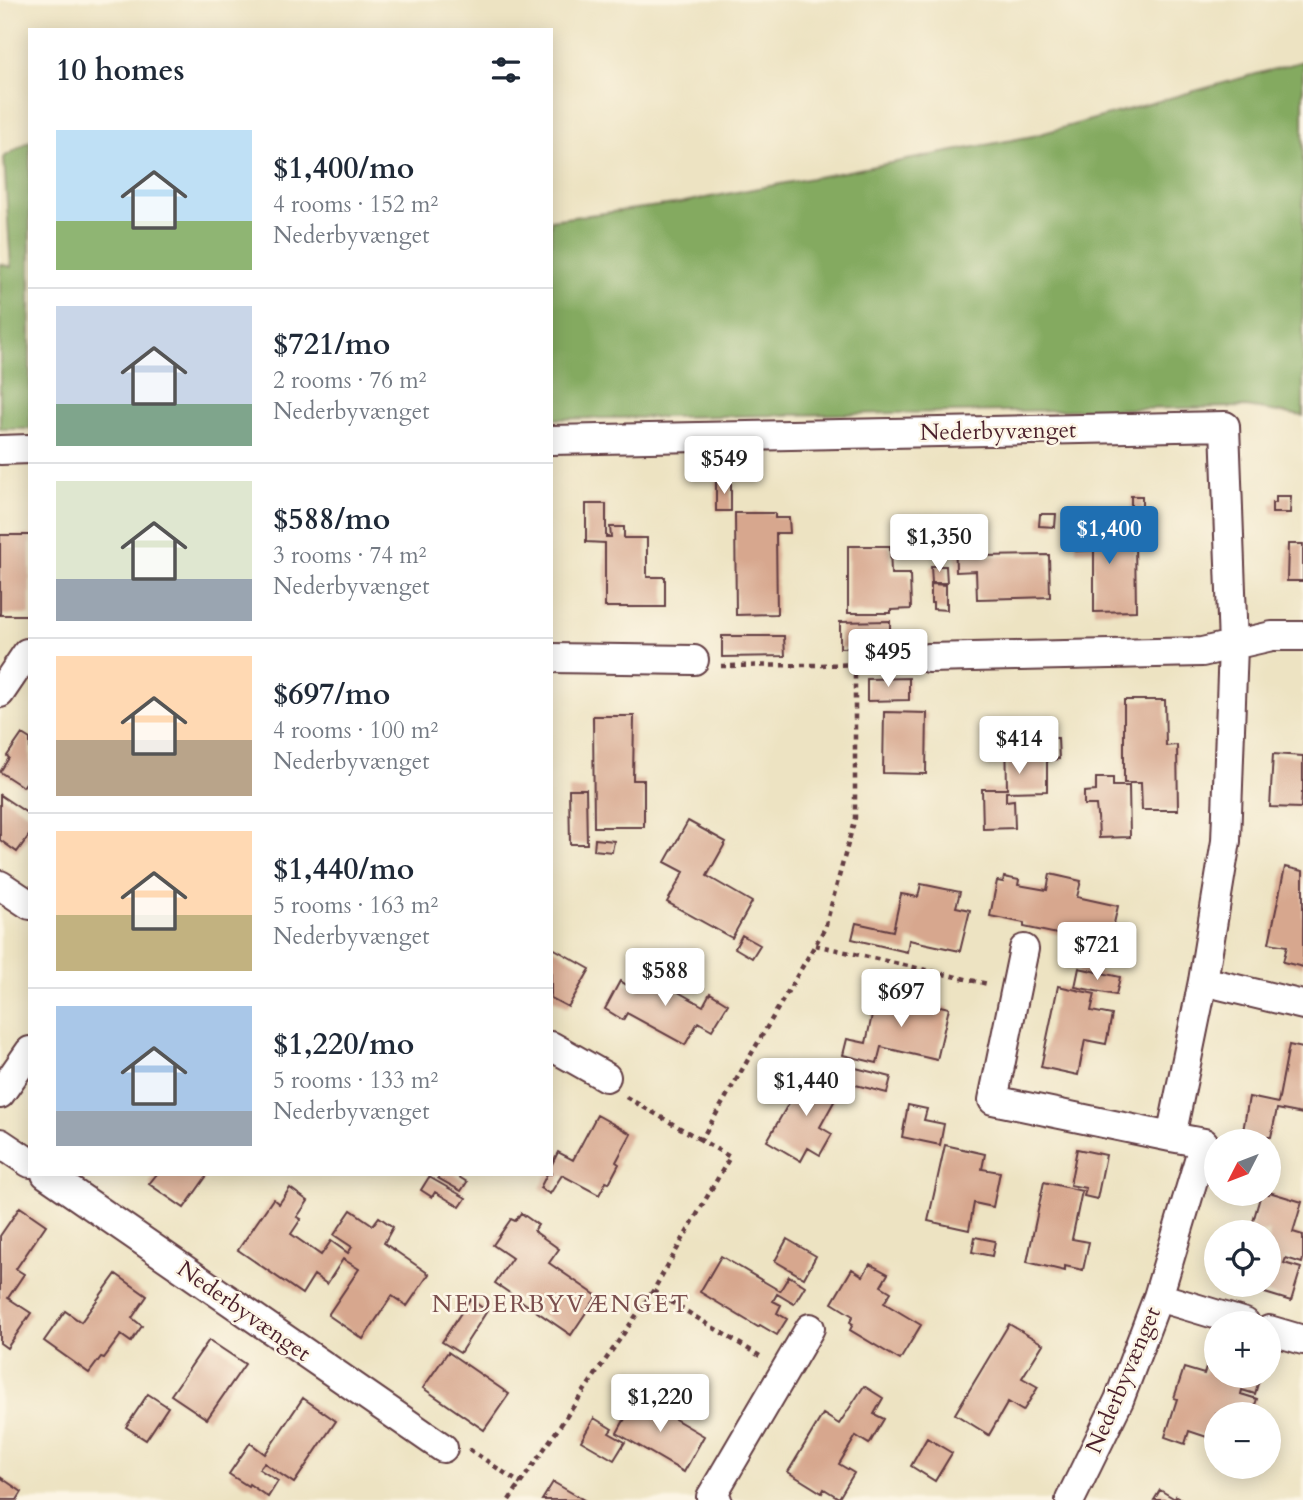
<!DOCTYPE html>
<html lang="en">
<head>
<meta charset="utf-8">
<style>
	:root { --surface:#fff; --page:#f6f6f7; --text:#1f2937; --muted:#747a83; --line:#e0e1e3; --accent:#1f6fb2 }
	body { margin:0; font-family:Cardo,serif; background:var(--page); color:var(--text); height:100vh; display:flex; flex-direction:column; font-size:26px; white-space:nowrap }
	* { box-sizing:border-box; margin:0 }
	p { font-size:23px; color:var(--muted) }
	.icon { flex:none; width:38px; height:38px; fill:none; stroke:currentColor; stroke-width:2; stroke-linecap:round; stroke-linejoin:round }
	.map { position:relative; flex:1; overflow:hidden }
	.details { position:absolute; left:28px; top:28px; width:525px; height:1148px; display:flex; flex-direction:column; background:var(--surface); border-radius:0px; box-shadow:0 4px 18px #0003 }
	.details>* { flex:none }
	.needle { width:46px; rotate:228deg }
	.buttons { position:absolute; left:1204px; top:1129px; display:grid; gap:14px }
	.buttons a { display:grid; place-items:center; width:77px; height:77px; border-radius:50%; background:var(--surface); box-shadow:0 4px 18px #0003; font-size:35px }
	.price { position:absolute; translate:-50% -60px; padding:0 16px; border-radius:7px; background:#fff; color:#222; font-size:23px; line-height:46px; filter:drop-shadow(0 2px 4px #0008) }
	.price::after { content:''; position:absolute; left:50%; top:42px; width:21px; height:16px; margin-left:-10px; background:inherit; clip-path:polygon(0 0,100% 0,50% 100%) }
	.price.on { background:var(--accent); color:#fff }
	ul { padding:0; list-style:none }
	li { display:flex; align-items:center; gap:21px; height:175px; padding:0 28px }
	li+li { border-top:2px solid var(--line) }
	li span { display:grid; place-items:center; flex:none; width:196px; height:140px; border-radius:0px; color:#555 }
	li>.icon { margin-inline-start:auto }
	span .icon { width:84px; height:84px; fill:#fffc; stroke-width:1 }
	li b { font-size:30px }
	h2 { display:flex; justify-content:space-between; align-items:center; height:84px; padding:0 28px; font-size:30px }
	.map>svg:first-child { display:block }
	.forest { fill:#84aa60; stroke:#676446; stroke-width:2 }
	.building { fill:#d7a78e }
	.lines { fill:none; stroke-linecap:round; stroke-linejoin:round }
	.street-casing { stroke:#623c42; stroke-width:32 }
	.path { stroke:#623c42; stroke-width:4.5; stroke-dasharray:5 5; stroke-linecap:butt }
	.street { stroke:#fff; stroke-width:28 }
	.labels { text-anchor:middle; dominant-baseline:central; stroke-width:5; stroke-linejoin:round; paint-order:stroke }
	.street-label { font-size:23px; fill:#4a1f2b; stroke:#fcf5e5 }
	.neighbourhood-label { font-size:24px; letter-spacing:2px; fill:#7b4f4e; stroke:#fcf5e5 }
</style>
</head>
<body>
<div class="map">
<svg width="1303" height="1500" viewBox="0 0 1303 1500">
	<rect width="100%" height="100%" fill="#fcf5e5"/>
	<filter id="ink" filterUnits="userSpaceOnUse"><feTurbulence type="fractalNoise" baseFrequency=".0143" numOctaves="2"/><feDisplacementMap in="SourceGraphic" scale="14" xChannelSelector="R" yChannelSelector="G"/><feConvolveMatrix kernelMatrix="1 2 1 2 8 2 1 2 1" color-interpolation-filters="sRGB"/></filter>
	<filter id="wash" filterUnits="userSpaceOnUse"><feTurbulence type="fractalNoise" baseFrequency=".00686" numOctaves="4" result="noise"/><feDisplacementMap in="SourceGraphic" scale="28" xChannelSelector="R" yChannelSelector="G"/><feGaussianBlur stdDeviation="1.57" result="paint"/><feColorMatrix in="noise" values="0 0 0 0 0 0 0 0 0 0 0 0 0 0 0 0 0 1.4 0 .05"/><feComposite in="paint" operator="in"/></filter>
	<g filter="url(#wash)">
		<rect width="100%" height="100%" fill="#ede3c2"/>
		<!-- forest -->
		<path class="forest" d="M1303 61V416L1246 407 551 419V220L674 204 1033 136Z
			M30 141V429H0V264L11 267 4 157Z"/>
		<g id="blocks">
			<!-- building -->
			<path class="building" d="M716 481H731V511H716Z
				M1131 496H1142V515H1131Z
				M1276 496H1291L1290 513H1272V503H1276Z
				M586 504H606V537H611L610 527H624V538H647V577H665V607H605V543L586 542Z
				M735 513H775V518H789L790 533H776L777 614 736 615Z
				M1040 514H1056L1055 527 1039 526Z
				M1075 516H1104V540H1135L1136 611 1094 612V550L1076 551Z
				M982 524 983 556 1049 555 1050 597 977 599 976 571 956 572 955 525Z
				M0 535H30V615H0Z
				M1288 544H1303V581H1287Z
				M848 546H890L891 574H910L911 609 891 610V613H848Z
				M931 566H946L947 583H932Z
				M931 584 946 585V603H947V610L933 609V603H931Z
				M890 621V647L840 648V622Z
				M722 636H784L785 656 722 657Z
				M909 678V700L867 701V679Z
				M1124 700H1165L1166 746 1177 745 1178 810H1142L1141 783H1124Z
				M884 712 927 713 926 774 883 773Z
				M593 716H634L633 780H644V827H594Z
				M1045 732V738H1058L1059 759 1047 760V791L1006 792V801L1014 800 1015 828 983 829 982 789H1007L1006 733Z
				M22 734 30 739V777L23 787 0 772 9 758 7 756Z
				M1273 754 1303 756V793H1302L1301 808 1270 807Z
				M1096 778H1113V786H1129L1130 837 1099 838 1098 816 1097 815 1096 805H1084V792L1096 791Z
				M569 789H586L587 844H570Z
				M0 795 30 815V834L17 852 0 840Z
				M688 821 726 842 707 876 752 902 732 938 667 902 684 872 665 862Z
				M595 839 614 841 612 852 594 850Z
				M1285 867 1303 871V967L1283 962 1287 946 1269 943Z
				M1050 874 1081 881 1077 897 1118 906 1109 945 1024 927V923L990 916 997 881 1003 882 1004 877 1019 880 1018 885 1047 890Z
				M921 884 960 892 956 907 970 910 960 951 909 940 907 952 852 939 856 923 893 931 901 894 918 897Z
				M742 935 760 945 752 958 735 948Z
				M551 947 590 969 568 1007 551 998Z
				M1079 968 1120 977 1116 995 1075 987Z
				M646 974 703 1006 710 993 728 1004 712 1030 698 1022 685 1045 627 1013 623 1020 605 1009 620 981 637 991Z
				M1058 986 1095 994 1091 1011 1112 1015 1106 1044 1085 1040 1078 1075 1041 1067Z
				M877 992 949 1008 937 1060 881 1047 877 1063 843 1055 847 1039 866 1043Z
				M1289 1045 1303 1048V1114L1277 1109 1271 1137H1266V1141L1244 1140 1245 1132 1243 1131 1249 1097 1278 1103Z
				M844 1065 891 1077 887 1093 840 1081Z
				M808 1070 841 1089 820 1127 832 1134 820 1155 808 1148 801 1161 767 1141Z
				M908 1105 927 1109 924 1120 944 1124 940 1145 902 1137Z
				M597 1115 631 1134 616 1162 619 1164 609 1183 606 1182 599 1195 562 1175 550 1194 540 1188 547 1174H551V1166L558 1152 573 1160Z
				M945 1145 985 1154 982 1169 1000 1172 993 1207 974 1203 969 1230 928 1221Z
				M1077 1149 1106 1155 1097 1199 1084 1196 1086 1188 1070 1185Z
				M157 1174H208L184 1208 149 1184Z
				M440 1174H454L467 1182 461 1191 438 1178Z
				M429 1177 466 1198 460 1207 435 1192 432 1197 421 1190Z
				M1044 1182 1082 1191 1072 1239 1089 1242 1083 1270 1065 1266V1271L1027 1262Z
				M290 1188 308 1201 297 1217 301 1219 291 1234 321 1255 331 1241 348 1253 352 1247 334 1235 351 1210 373 1225 379 1217 393 1227 384 1243 429 1274 407 1306 392 1296 363 1339 328 1315 359 1269 343 1259 327 1284 314 1275 302 1294 238 1250 273 1199 279 1204Z
				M1269 1192 1302 1202 1293 1232 1303 1235V1259L1302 1263 1286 1258 1284 1263 1301 1268 1291 1301 1255 1290 1256 1284H1269V1232H1250L1261 1194H1269Z
				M20 1207 46 1225 16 1269 24 1274 8 1298 31 1313 7 1348 0 1343V1236Z
				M521 1213 538 1225 534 1231 559 1249 549 1263 597 1296 571 1335 495 1283 512 1258 493 1245 511 1219 515 1221Z
				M975 1237 995 1241 992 1256 972 1252Z
				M787 1239 816 1256 804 1278 775 1261Z
				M721 1256 780 1291 789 1276 805 1286 794 1304 777 1294 773 1301 781 1305 777 1313 787 1319 777 1335 760 1325 758 1327 700 1292Z
				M870 1264 888 1274 881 1286 891 1292 884 1303 921 1325 900 1360 850 1330 853 1324 850 1322 853 1316 832 1303 852 1269 863 1276Z
				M116 1274 147 1296 132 1318 142 1326 131 1342 121 1335 104 1358 101 1357 89 1373 44 1341 65 1311 81 1322Z
				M470 1299 487 1311 460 1353 442 1342Z
				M1009 1324 1043 1344 1022 1378 1038 1387 1023 1411 1008 1402 989 1435 955 1414Z
				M209 1340 245 1364 207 1419 171 1395Z
				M448 1352 509 1394 484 1430 423 1388Z
				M1211 1352 1216 1354V1376H1247L1259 1380 1255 1394 1242 1390 1241 1394 1257 1399 1252 1414H1216V1440L1189 1431 1185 1444 1165 1437 1177 1399 1174 1398 1184 1368 1204 1374Z
				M864 1386 883 1398 874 1414 884 1419 869 1444 856 1436 839 1464 854 1473 839 1498 824 1489 822 1493 788 1472 823 1414 839 1424Z
				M148 1394 168 1407 146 1440 126 1427Z
				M637 1397 704 1436 684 1472 617 1433Z
				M303 1398 336 1421 294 1483 264 1463 259 1469 278 1481 268 1497 249 1484 248 1486 229 1474 250 1443 265 1454Z
				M594 1418 612 1429 609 1433 625 1442 614 1460 581 1441Z
				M927 1438 952 1453 935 1481 911 1466Z
				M0 1477 22 1492 17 1500H0Z
				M553 1482 584 1500H542Z
				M1160 1490 1175 1499 1176 1496 1183 1500H1154Z"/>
		</g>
	</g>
	<g filter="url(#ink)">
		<use href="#blocks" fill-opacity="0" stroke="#623c42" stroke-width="2"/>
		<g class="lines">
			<defs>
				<path id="street" d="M551 440 1225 426 1233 646 1226 841 1203 981 1171 1137 1204 1143 1158 1297 1119 1400 1070 1500
					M0 450 30 449
					M551 658 694 660
					M928 658 1202 652 1272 636H1303
					M0 693 27 653
					M0 885 30 905
					M1024 949 993 1100 1171 1137
					M1203 981 1303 1005
					M551 1046 606 1077
					M0 1094 30 1051
					M0 1143 30 1163
					M46 1174 443 1448
					M1158 1297 1245 1323
					M1269 1330 1303 1340
					M717 1500 711 1497 810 1328"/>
			</defs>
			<!-- street casing -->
			<use href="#street" class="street-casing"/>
			<!-- path -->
			<path class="path" d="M721 666 901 664
				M815 945 988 984
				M626 1097 701 1140
				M653 1291 760 1356
				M469 1449 521 1484
				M509 1500 653 1291 730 1157 701 1140 825 928 855 818V665"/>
			<!-- street -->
			<use href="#street" class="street"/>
		</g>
	</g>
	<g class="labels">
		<!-- street labels -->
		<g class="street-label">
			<text transform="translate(998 431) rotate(-1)">Nederbyvænget</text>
			<text transform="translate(244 1311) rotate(35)">Nederbyvænget</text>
			<text transform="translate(1123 1380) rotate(-67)">Nederbyvænget</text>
		</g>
		<!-- neighbourhood labels -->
		<g class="neighbourhood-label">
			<text x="561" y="1304">NEDERBYVÆNGET</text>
		</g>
	</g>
</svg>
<div class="buttons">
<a><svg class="needle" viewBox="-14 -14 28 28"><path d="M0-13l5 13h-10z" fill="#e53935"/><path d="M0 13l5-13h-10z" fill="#747a83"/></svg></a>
<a><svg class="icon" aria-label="locate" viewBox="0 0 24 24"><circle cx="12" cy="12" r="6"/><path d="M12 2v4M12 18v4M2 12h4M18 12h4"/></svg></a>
<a>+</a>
<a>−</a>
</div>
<b class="price" style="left:724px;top:496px">$549</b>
<b class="price on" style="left:1109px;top:566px">$1,400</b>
<b class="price" style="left:939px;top:574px">$1,350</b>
<b class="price" style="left:888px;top:689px">$495</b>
<b class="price" style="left:1019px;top:776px">$414</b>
<b class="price" style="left:1097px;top:982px">$721</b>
<b class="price" style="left:665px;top:1008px">$588</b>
<b class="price" style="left:901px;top:1029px">$697</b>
<b class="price" style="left:806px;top:1118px">$1,440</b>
<b class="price" style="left:660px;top:1434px">$1,220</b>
<section class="details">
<h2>10 homes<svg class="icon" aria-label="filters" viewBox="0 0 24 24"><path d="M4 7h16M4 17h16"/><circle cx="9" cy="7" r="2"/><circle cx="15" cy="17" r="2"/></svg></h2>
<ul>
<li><span style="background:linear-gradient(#bfe0f5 65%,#8fb573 0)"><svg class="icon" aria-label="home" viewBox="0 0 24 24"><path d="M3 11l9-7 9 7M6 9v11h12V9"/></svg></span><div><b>$1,400/mo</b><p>4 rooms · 152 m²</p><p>Nederbyvænget</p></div></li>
<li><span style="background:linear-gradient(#c9d6e8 70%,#7fa58c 0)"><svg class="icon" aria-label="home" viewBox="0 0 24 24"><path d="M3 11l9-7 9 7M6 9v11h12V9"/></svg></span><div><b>$721/mo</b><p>2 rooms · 76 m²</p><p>Nederbyvænget</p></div></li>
<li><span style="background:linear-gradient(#dfe7d0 70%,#9aa5b1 0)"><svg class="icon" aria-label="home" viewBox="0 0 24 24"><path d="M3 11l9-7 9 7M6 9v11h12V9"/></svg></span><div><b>$588/mo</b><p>3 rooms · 74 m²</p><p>Nederbyvænget</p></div></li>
<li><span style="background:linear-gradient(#ffd9b3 60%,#b9a48a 0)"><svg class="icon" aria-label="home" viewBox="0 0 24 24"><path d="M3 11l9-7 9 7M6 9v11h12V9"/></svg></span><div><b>$697/mo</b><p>4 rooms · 100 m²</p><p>Nederbyvænget</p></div></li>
<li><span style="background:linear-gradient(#ffd9b3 60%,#c2b280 0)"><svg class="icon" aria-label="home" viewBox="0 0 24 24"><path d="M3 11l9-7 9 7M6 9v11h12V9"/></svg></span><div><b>$1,440/mo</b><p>5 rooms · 163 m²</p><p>Nederbyvænget</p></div></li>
<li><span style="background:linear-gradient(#a9c7e8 75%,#9aa5b1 0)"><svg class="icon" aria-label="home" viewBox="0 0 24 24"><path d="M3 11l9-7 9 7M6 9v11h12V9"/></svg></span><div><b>$1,220/mo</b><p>5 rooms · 133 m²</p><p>Nederbyvænget</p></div></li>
</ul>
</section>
</div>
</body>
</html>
